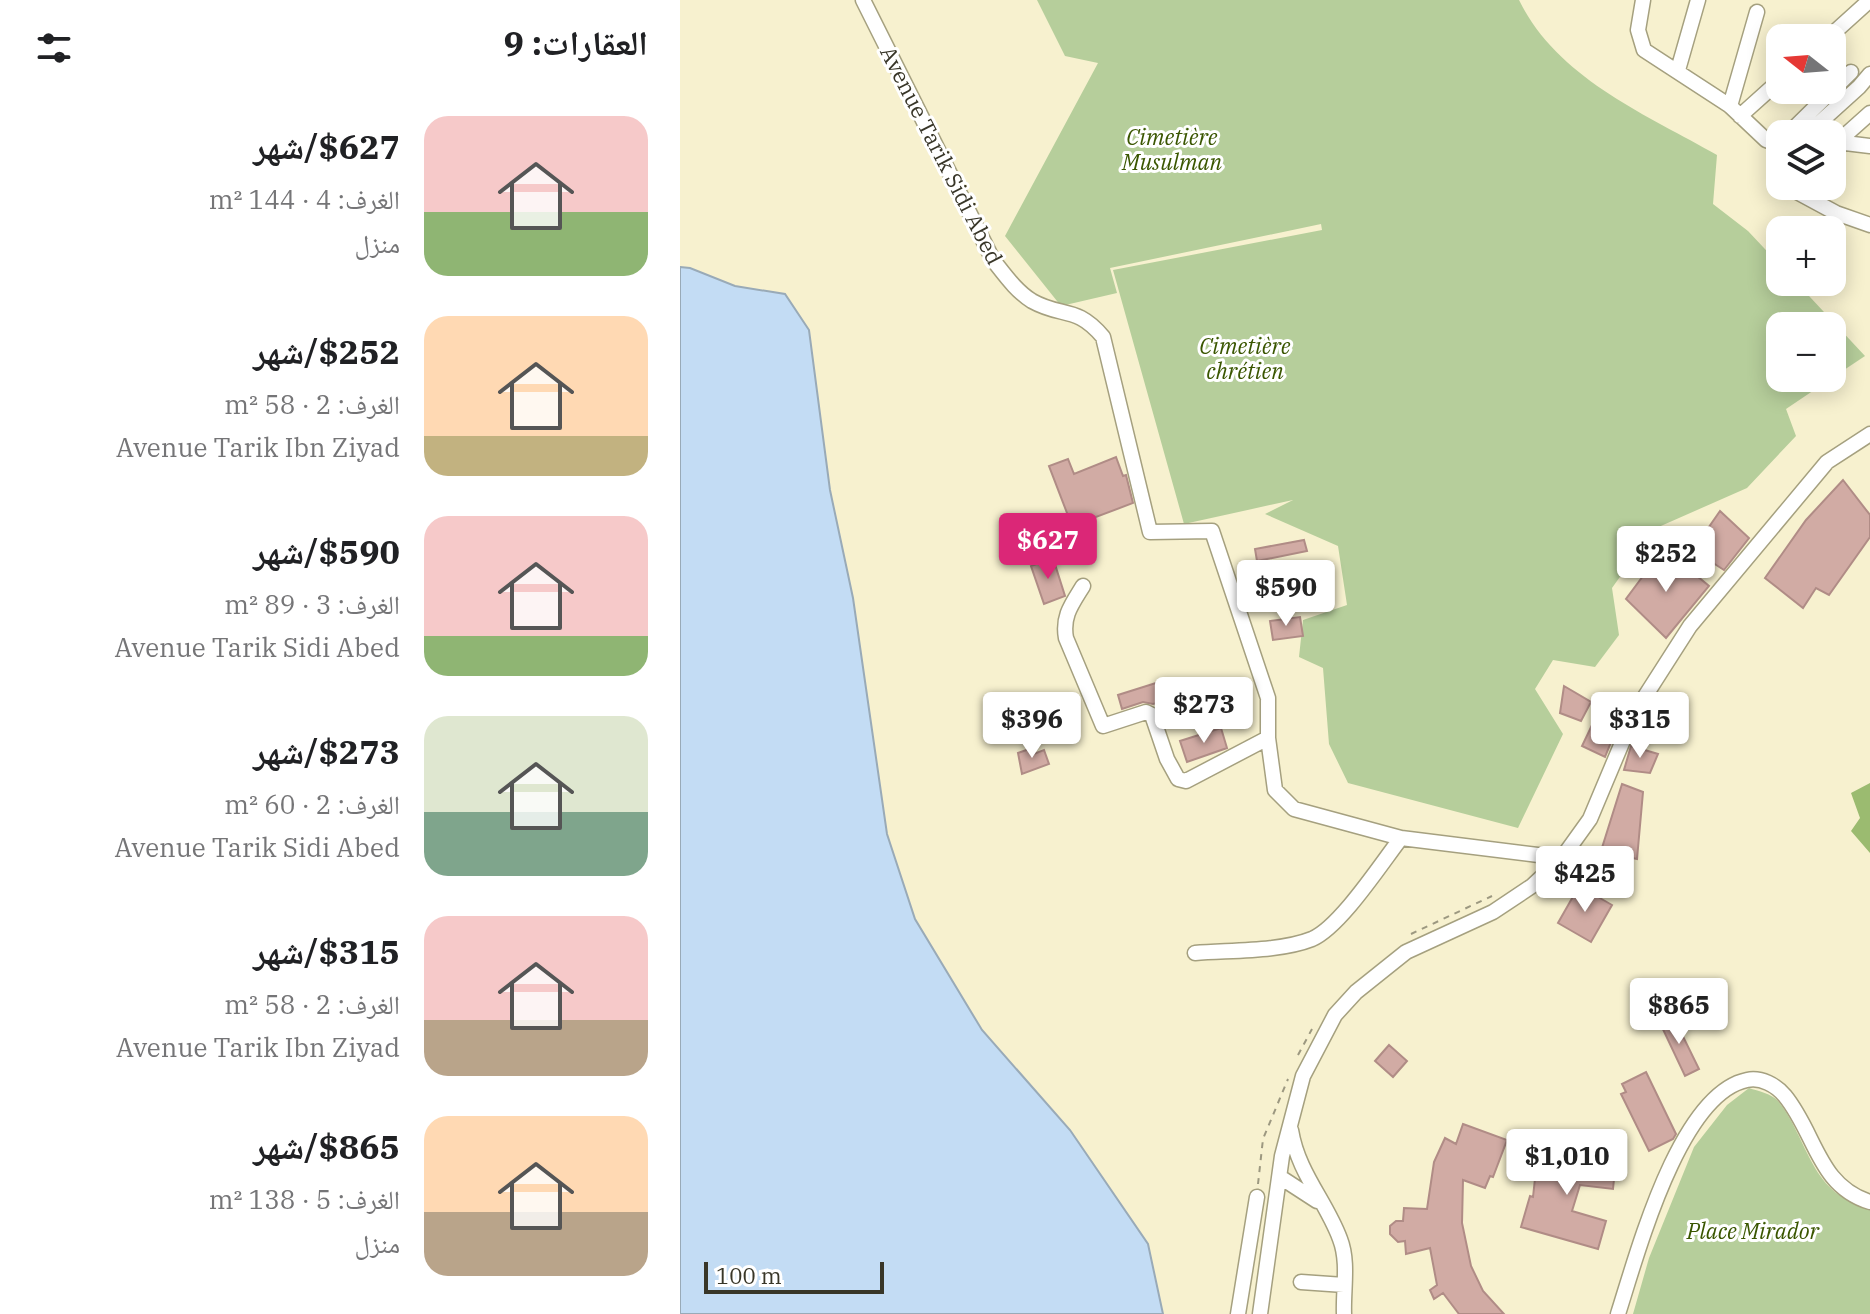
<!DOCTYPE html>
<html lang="ar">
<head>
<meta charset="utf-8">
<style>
	:root { --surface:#fff; --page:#f2f2f2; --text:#202124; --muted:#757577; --accent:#db2777 }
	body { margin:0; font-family:"IBM Plex Serif","Noto Naskh Arabic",serif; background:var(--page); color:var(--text); direction:rtl; height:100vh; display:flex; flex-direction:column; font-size:30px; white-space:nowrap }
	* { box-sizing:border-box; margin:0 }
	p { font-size:26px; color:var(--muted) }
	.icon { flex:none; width:44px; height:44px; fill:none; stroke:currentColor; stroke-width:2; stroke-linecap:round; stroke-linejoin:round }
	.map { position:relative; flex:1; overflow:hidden; direction:ltr }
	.details { display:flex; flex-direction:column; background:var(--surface); width:680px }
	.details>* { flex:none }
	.needle { width:52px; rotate:287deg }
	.controls { position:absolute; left:1086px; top:24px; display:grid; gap:16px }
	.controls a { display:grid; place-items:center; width:80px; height:80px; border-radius:16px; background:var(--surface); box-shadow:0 4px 20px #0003; font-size:40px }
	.scale { position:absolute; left:24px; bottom:20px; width:180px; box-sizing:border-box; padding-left:8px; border:4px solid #383628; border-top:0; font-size:22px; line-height:28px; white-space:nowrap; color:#383628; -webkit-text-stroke:6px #fff; paint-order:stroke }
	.price { position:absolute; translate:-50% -68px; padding:0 18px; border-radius:8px; background:#fff; color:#222; font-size:26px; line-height:52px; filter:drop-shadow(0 2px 4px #0008) }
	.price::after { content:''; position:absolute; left:50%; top:48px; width:24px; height:18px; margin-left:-12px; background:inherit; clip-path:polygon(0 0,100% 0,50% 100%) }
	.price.current { background:var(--accent); color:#fff }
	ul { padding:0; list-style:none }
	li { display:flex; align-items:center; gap:24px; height:200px; padding:0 32px }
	li span { display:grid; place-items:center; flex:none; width:224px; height:160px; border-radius:24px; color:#555 }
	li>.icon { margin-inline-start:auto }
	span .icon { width:96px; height:96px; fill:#fffc; stroke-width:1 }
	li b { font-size:34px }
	h2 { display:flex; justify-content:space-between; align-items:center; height:96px; padding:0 32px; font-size:34px }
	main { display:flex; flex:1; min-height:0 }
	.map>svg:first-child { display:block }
	.green { fill:#b6ce9b }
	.forest { fill:#9bbb70 }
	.water { fill:#c3dcf4; stroke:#99aab7; stroke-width:2 }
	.building { fill:#d1aba4; stroke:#b08c86; stroke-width:2 }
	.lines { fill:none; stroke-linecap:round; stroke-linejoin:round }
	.minor-casing { stroke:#a5a07f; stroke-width:17 }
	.path { stroke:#9c9880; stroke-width:2; stroke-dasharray:6 6; stroke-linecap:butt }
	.minor { stroke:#fff; stroke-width:14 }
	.labels { text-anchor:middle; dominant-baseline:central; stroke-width:6; stroke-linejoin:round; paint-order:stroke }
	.park-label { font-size:22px; font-style:italic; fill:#3a5600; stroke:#fff }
	.street-label { font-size:22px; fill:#383628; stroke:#fff }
</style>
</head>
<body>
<main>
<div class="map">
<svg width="1190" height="1314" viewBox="0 0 1190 1314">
	<rect width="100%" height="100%" fill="#f7f1cf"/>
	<!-- green -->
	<path class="green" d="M357 0H839C877 78 965 114 1037 155L1033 204 1068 231 1100 265V282H1116L1185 356 1152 378V326H1100V378H1152L1106 409 1116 436 1067 488 974 529 932 588 939 635 915 667 873 660 855 689 883 734 838 828 668 783 649 744 643 668 619 657 623 620 667 605 658 546 585 514 613 500 504 524 433 270 642 230 641 224 430 268 437 293 381 306 325 236 418 63 385 56Z
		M1069 1088C1078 1091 1092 1094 1098 1101 1128 1137 1132 1201 1190 1205V1314H953L969 1258 1014 1147 1047 1105Z"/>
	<!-- forest -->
	<path class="forest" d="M1190 783V853L1171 831 1180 818 1171 793Z"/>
	<!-- water -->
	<path class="water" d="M0 267 10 268 55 286 105 294 129 330 150 490 173 598 207 834 235 919 302 1030 390 1130 468 1244 483 1314H0Z"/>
	<!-- building -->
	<path class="building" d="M436 457 443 476 446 475 453 503 392 526 369 466 388 459 394 474Z
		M1163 480 1190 515V537L1149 595 1136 588 1123 608 1085 578 1126 520Z
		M1040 511 1069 538 1044 570 1013 550Z
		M624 540 627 551 577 561 575 549Z
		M970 557 984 567 994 557 1029 586 986 638 946 599 966 572 959 566Z
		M373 558 385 596 364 604 351 566Z
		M620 617 623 636 593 640 590 621Z
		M479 682 485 701 473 704 463 702 442 709 438 695Z
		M884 686 911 702 901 721 880 713Z
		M912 725 934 735 925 757 902 746Z
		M541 728 547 748 507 762 500 741Z
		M951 746 978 754 970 773 944 770Z
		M352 748 354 754 364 750 369 764 342 774 338 753Z
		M942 784 963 792 957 859 921 851Z
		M899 886 932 905 911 942 878 923Z
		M993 1016 1019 1069 1005 1076 980 1023Z
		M709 1045 727 1061 713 1077 695 1061Z
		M966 1072 996 1134 993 1139 969 1151 941 1094 946 1092 942 1084Z
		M783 1124 827 1140 813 1177 810 1176 805 1188 783 1180 782 1223 791 1266 803 1291 824 1314H779L763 1293 754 1299 750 1290 757 1285 750 1248 726 1254 725 1241 718 1242 710 1234V1226L716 1221H723L724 1208 747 1209 754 1162 765 1138 776 1144Z
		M858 1151 936 1160 933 1189 900 1185 892 1211 926 1221 918 1249 841 1227 850 1196 853 1197Z"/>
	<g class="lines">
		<defs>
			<path id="minor" d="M183 0 313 260C325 275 336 291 352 301 382 318 396 305 423 337L470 532 532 531 588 698V738L595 790 614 809 721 838 882 858
				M963 0 958 30 964 50 1050 106 1086 140 1094 143 1100 140
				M1148 38 1190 0
				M998 70 1018 0
				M1050 106 1077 12
				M1060 116 1100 80
				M1108 134 1171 72
				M1127 134 1179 87 1190 74
				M1157 142 1190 146
				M1152 147 1190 113
				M1106 186 1156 213 1190 225
				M403 586C392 604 382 616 386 638L423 726 466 712 472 715 487 759 498 779 506 781 588 738
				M515 953C551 950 599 952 632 939 660 927 701 864 721 838
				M611 1130C618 1173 646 1201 660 1239 669 1262 663 1290 664 1314
				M600 1177 637 1201
				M621 1282 664 1285
				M558 1314 577 1197
				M580 1314 602 1156 623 1076 655 1015 676 992 726 952 813 912 852 886 882 858 910 819 955 712 1010 626 1147 462 1190 434
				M938 1314C957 1255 999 1094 1067 1080 1081 1077 1096 1085 1105 1096 1136 1134 1138 1186 1190 1202"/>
		</defs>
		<!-- minor casing -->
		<use href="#minor" class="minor-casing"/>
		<!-- path -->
		<path class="path" d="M731 934 812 896
			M618 1055 632 1029
			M578 1184 583 1139 608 1079"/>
		<!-- minor -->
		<use href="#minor" class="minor"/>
	</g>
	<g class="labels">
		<!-- park labels -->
		<g class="park-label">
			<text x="492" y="136">Cimetière<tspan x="492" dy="25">Musulman</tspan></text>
			<text x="565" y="345">Cimetière<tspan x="565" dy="25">chrétien</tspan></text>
			<text x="1073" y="1230">Place Mirador</text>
		</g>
		<!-- street labels -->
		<g class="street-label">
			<text transform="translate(262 155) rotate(63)">Avenue Tarik Sidi Abed</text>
		</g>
	</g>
</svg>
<div class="controls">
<a><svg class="needle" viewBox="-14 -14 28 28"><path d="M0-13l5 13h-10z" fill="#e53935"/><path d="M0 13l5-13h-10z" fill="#757577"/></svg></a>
<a><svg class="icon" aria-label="layers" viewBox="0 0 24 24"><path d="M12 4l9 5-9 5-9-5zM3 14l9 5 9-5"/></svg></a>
<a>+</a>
<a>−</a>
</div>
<div class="scale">100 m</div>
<b class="price current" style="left:368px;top:581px">$627</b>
<b class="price" style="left:986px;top:594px">$252</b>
<b class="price" style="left:606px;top:628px">$590</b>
<b class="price" style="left:524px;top:745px">$273</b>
<b class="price" style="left:352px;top:760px">$396</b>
<b class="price" style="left:960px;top:760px">$315</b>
<b class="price" style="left:905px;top:914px">$425</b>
<b class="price" style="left:999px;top:1046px">$865</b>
<b class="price" style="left:887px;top:1197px">$1,010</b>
</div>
<section class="details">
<h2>العقارات: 9<svg class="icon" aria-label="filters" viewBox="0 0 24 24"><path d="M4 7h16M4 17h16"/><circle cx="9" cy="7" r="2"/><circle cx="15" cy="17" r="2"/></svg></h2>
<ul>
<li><span style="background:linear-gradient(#f6c9c9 60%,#8fb573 0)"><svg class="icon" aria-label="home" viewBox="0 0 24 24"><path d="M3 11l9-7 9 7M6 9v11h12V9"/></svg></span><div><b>$627/شهر</b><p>الغرف: 4 · 144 m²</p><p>منزل</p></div></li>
<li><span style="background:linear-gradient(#ffd9b3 75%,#c2b280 0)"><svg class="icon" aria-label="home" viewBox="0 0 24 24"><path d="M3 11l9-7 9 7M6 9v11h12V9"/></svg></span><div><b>$252/شهر</b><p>الغرف: 2 · 58 m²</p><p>Avenue Tarik Ibn Ziyad</p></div></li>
<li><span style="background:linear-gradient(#f6c9c9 75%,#8fb573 0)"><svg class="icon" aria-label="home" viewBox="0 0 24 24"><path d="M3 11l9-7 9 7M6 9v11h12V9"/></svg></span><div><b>$590/شهر</b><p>الغرف: 3 · 89 m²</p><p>Avenue Tarik Sidi Abed</p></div></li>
<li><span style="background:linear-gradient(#dfe7d0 60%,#7fa58c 0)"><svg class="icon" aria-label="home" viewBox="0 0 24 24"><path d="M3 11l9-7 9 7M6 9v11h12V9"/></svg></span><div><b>$273/شهر</b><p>الغرف: 2 · 60 m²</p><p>Avenue Tarik Sidi Abed</p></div></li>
<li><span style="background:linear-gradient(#f6c9c9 65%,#b9a48a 0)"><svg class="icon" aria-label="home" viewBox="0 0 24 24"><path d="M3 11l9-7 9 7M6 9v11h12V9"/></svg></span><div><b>$315/شهر</b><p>الغرف: 2 · 58 m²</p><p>Avenue Tarik Ibn Ziyad</p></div></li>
<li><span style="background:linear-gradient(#ffd9b3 60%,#b9a48a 0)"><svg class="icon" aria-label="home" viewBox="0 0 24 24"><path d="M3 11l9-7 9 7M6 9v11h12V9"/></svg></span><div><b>$865/شهر</b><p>الغرف: 5 · 138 m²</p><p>منزل</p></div></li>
</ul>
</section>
</main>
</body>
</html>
